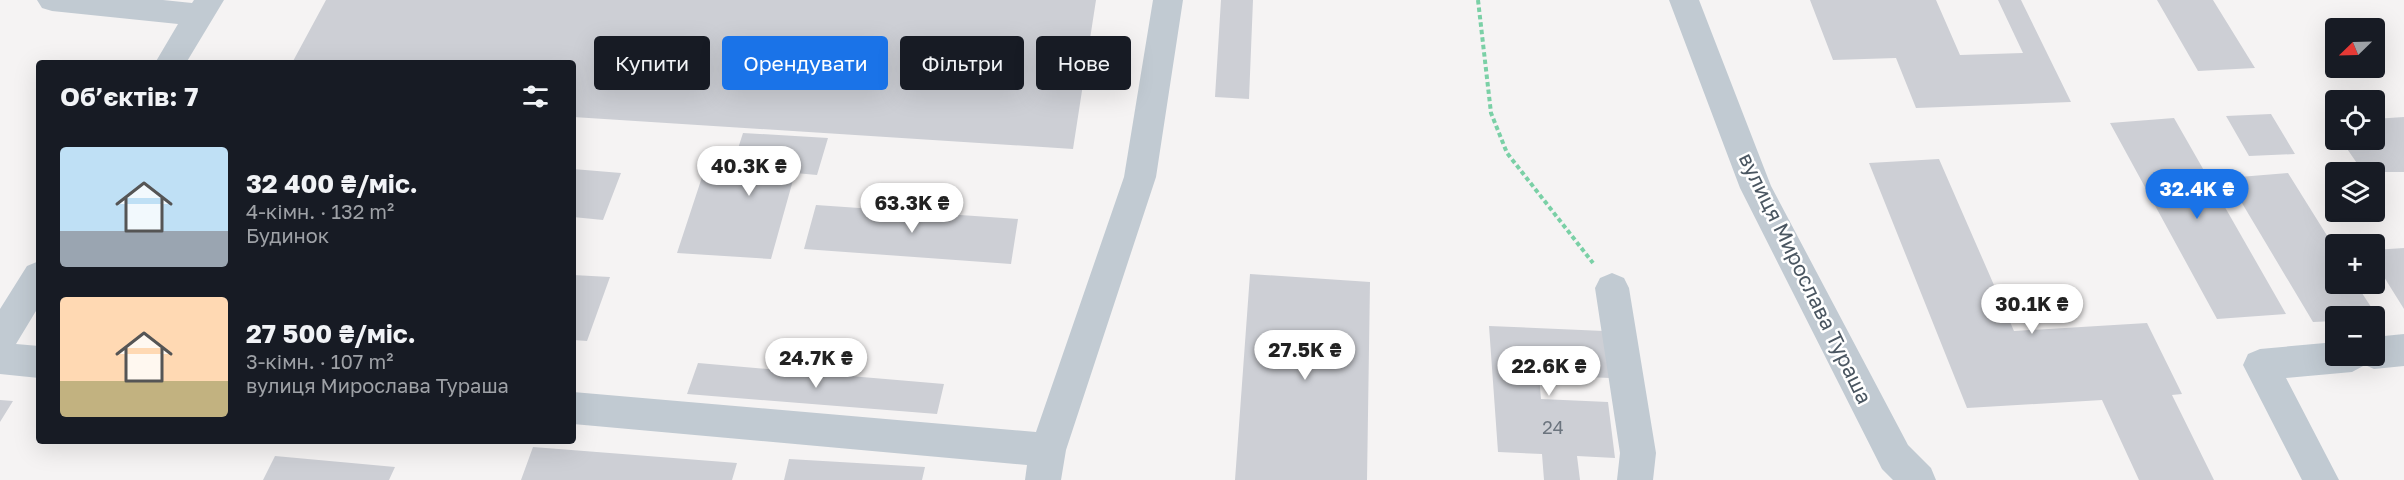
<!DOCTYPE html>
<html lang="uk">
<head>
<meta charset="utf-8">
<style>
	:root { --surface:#171b24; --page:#242831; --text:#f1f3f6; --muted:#9ea1a6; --accent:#1a73e8 }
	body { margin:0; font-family:"Golos Text",sans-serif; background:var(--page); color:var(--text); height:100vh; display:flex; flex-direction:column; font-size:22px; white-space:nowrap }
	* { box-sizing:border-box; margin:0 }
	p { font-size:20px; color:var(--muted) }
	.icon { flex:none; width:33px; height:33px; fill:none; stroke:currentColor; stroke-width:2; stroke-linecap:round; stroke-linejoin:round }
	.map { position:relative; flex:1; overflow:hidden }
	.drawer { position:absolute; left:36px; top:60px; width:540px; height:384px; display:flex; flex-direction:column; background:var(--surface); border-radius:6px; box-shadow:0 6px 24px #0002 }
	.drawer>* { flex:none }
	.hud { position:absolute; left:594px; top:36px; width:570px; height:54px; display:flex; gap:12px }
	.needle { width:39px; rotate:247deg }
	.buttons { position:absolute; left:2325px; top:18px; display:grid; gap:12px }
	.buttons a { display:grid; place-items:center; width:60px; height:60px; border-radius:6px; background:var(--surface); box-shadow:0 6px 24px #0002; font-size:30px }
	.price { position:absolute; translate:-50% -51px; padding:0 14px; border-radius:21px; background:#fff; color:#222; font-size:20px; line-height:39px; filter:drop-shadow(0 2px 3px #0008) }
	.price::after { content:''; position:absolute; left:50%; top:36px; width:18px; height:14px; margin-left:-9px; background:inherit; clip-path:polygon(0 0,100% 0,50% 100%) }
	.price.on { background:var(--accent); color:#fff }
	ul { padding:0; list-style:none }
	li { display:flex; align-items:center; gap:18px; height:150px; padding:0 24px }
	li span { display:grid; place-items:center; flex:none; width:168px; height:120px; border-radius:6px; color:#555 }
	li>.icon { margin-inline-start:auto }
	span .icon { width:72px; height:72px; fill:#fffc; stroke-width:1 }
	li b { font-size:26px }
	h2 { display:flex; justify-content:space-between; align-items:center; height:72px; padding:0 24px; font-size:26px }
	.tag { padding:0 21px; border-radius:6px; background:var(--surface); box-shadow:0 6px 24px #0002; font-size:21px; line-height:54px }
	.tag.on { background:var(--accent); color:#fff }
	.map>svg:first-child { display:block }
	.building { fill:#cdcfd5 }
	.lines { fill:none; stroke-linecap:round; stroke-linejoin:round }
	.path { stroke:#7ad0a6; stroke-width:4; stroke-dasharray:4.5 3; stroke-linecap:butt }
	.minor { fill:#c1cad2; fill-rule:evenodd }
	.labels { text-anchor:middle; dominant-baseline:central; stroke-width:5; stroke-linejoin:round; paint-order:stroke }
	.number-label { font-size:18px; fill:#6b747e }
	.street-label { font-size:21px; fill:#4a5661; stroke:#fff }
</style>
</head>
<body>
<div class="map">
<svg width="2404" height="480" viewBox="0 0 2404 480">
	<rect width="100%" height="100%" fill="#f5f3f3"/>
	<!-- building -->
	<path class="building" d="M326 0H1096L1073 149 573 117V63H292Z
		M1221 0H1253L1249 99 1215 97Z
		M1810 0H1936L1960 55 2023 53 1998 0H2021L2071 102 1916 108 1896 58 1833 60Z
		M2157 0H2213L2255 68 2198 71Z
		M2271 114 2295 154 2249 156 2226 116Z
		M2404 117V172H2363L2341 140H2374V119Z
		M2174 118 2286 314 2217 319 2110 123Z
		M743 133 828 138 817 175 795 173 771 259 677 253 705 168 731 170Z
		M1939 159 2014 331 2147 323 2182 394 2172 395 2214 480H2139L2102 400 1967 408 1869 163Z
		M573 169 621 173 603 220 573 217Z
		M2288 173 2336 250V284H2356L2377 316H2336V321L2313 322 2227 178Z
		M816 205 1018 219 1011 264 804 249Z
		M2404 248V309L2374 261V250Z
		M1250 274 1370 282 1367 480H1235Z
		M573 275 610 277 587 341 573 340Z
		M1489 326 1604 331 1610 378 1539 375 1541 399 1608 402 1615 458 1577 456 1580 480H1544L1542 454 1498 452Z
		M698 363 944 384 937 414 687 394Z
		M0 400 13 401 0 422Z
		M533 447 737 463 732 480H521Z
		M275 456 395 467 389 480H263Z
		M789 459 925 467 922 480H784Z"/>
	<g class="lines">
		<!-- path -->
		<path class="path" d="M1478 0 1491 113 1507 153 1593 263"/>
		<!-- minor -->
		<path class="minor" d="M37 0H163L192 3 194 0H224L186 63H155L178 24 52 11 42 8Z
			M1153 0H1183L1156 177 1066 450 1061 480H1025L1027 465 573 424V392L1036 432 1124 177Z
			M1669 0H1699L1771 186 1908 445 1931 468 1936 480H1893L1882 469 1740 188Z
			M39 261V306L16 344 39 346V378L0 374V309L27 266Z
			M1612 273 1624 278 1629 288 1656 453 1653 480H1617L1620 453 1595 288 1600 278Z
			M2404 334V366L2374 369 2365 365 2352 372 2286 378 2339 480H2302L2243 365 2248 354 2260 349 2336 342V356H2374V337Z"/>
	</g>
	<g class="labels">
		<!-- number labels -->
		<g class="number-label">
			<text x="1553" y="427">24</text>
		</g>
		<!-- street labels -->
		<g class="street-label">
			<text transform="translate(1806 278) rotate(64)">вулиця Мирослава Тураша</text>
		</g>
	</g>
</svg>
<div class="buttons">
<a><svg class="needle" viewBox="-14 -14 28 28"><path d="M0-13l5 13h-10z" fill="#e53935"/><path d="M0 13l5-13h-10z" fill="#9ea1a6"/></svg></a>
<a><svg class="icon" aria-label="locate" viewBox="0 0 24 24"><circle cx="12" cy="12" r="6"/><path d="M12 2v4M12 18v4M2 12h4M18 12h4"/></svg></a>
<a><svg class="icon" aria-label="layers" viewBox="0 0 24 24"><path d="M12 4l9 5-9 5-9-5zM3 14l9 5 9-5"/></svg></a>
<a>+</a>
<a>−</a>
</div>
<b class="price" style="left:749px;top:197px">40.3K ₴</b>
<b class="price on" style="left:2197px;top:220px">32.4K ₴</b>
<b class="price" style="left:912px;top:234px">63.3K ₴</b>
<b class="price" style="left:2032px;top:335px">30.1K ₴</b>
<b class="price" style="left:1305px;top:381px">27.5K ₴</b>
<b class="price" style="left:816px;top:389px">24.7K ₴</b>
<b class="price" style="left:1549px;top:397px">22.6K ₴</b>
<div class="hud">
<a class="tag">Купити</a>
<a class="tag on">Орендувати</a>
<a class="tag">Фільтри</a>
<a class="tag">Нове</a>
</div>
<section class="drawer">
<h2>Об’єктів: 7<svg class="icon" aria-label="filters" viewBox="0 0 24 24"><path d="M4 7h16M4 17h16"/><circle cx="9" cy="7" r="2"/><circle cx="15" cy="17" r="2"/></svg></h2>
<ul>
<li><span style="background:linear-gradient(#bfe0f5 70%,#9aa5b1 0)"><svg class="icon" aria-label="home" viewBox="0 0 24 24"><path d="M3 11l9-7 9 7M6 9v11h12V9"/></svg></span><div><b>32 400 ₴/міс.</b><p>4-кімн. · 132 m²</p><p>Будинок</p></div></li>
<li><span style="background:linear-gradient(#ffd9b3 70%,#c2b280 0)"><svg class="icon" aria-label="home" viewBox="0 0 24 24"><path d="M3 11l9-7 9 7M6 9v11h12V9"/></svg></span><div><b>27 500 ₴/міс.</b><p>3-кімн. · 107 m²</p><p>вулиця Мирослава Тураша</p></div></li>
</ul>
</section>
</div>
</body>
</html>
